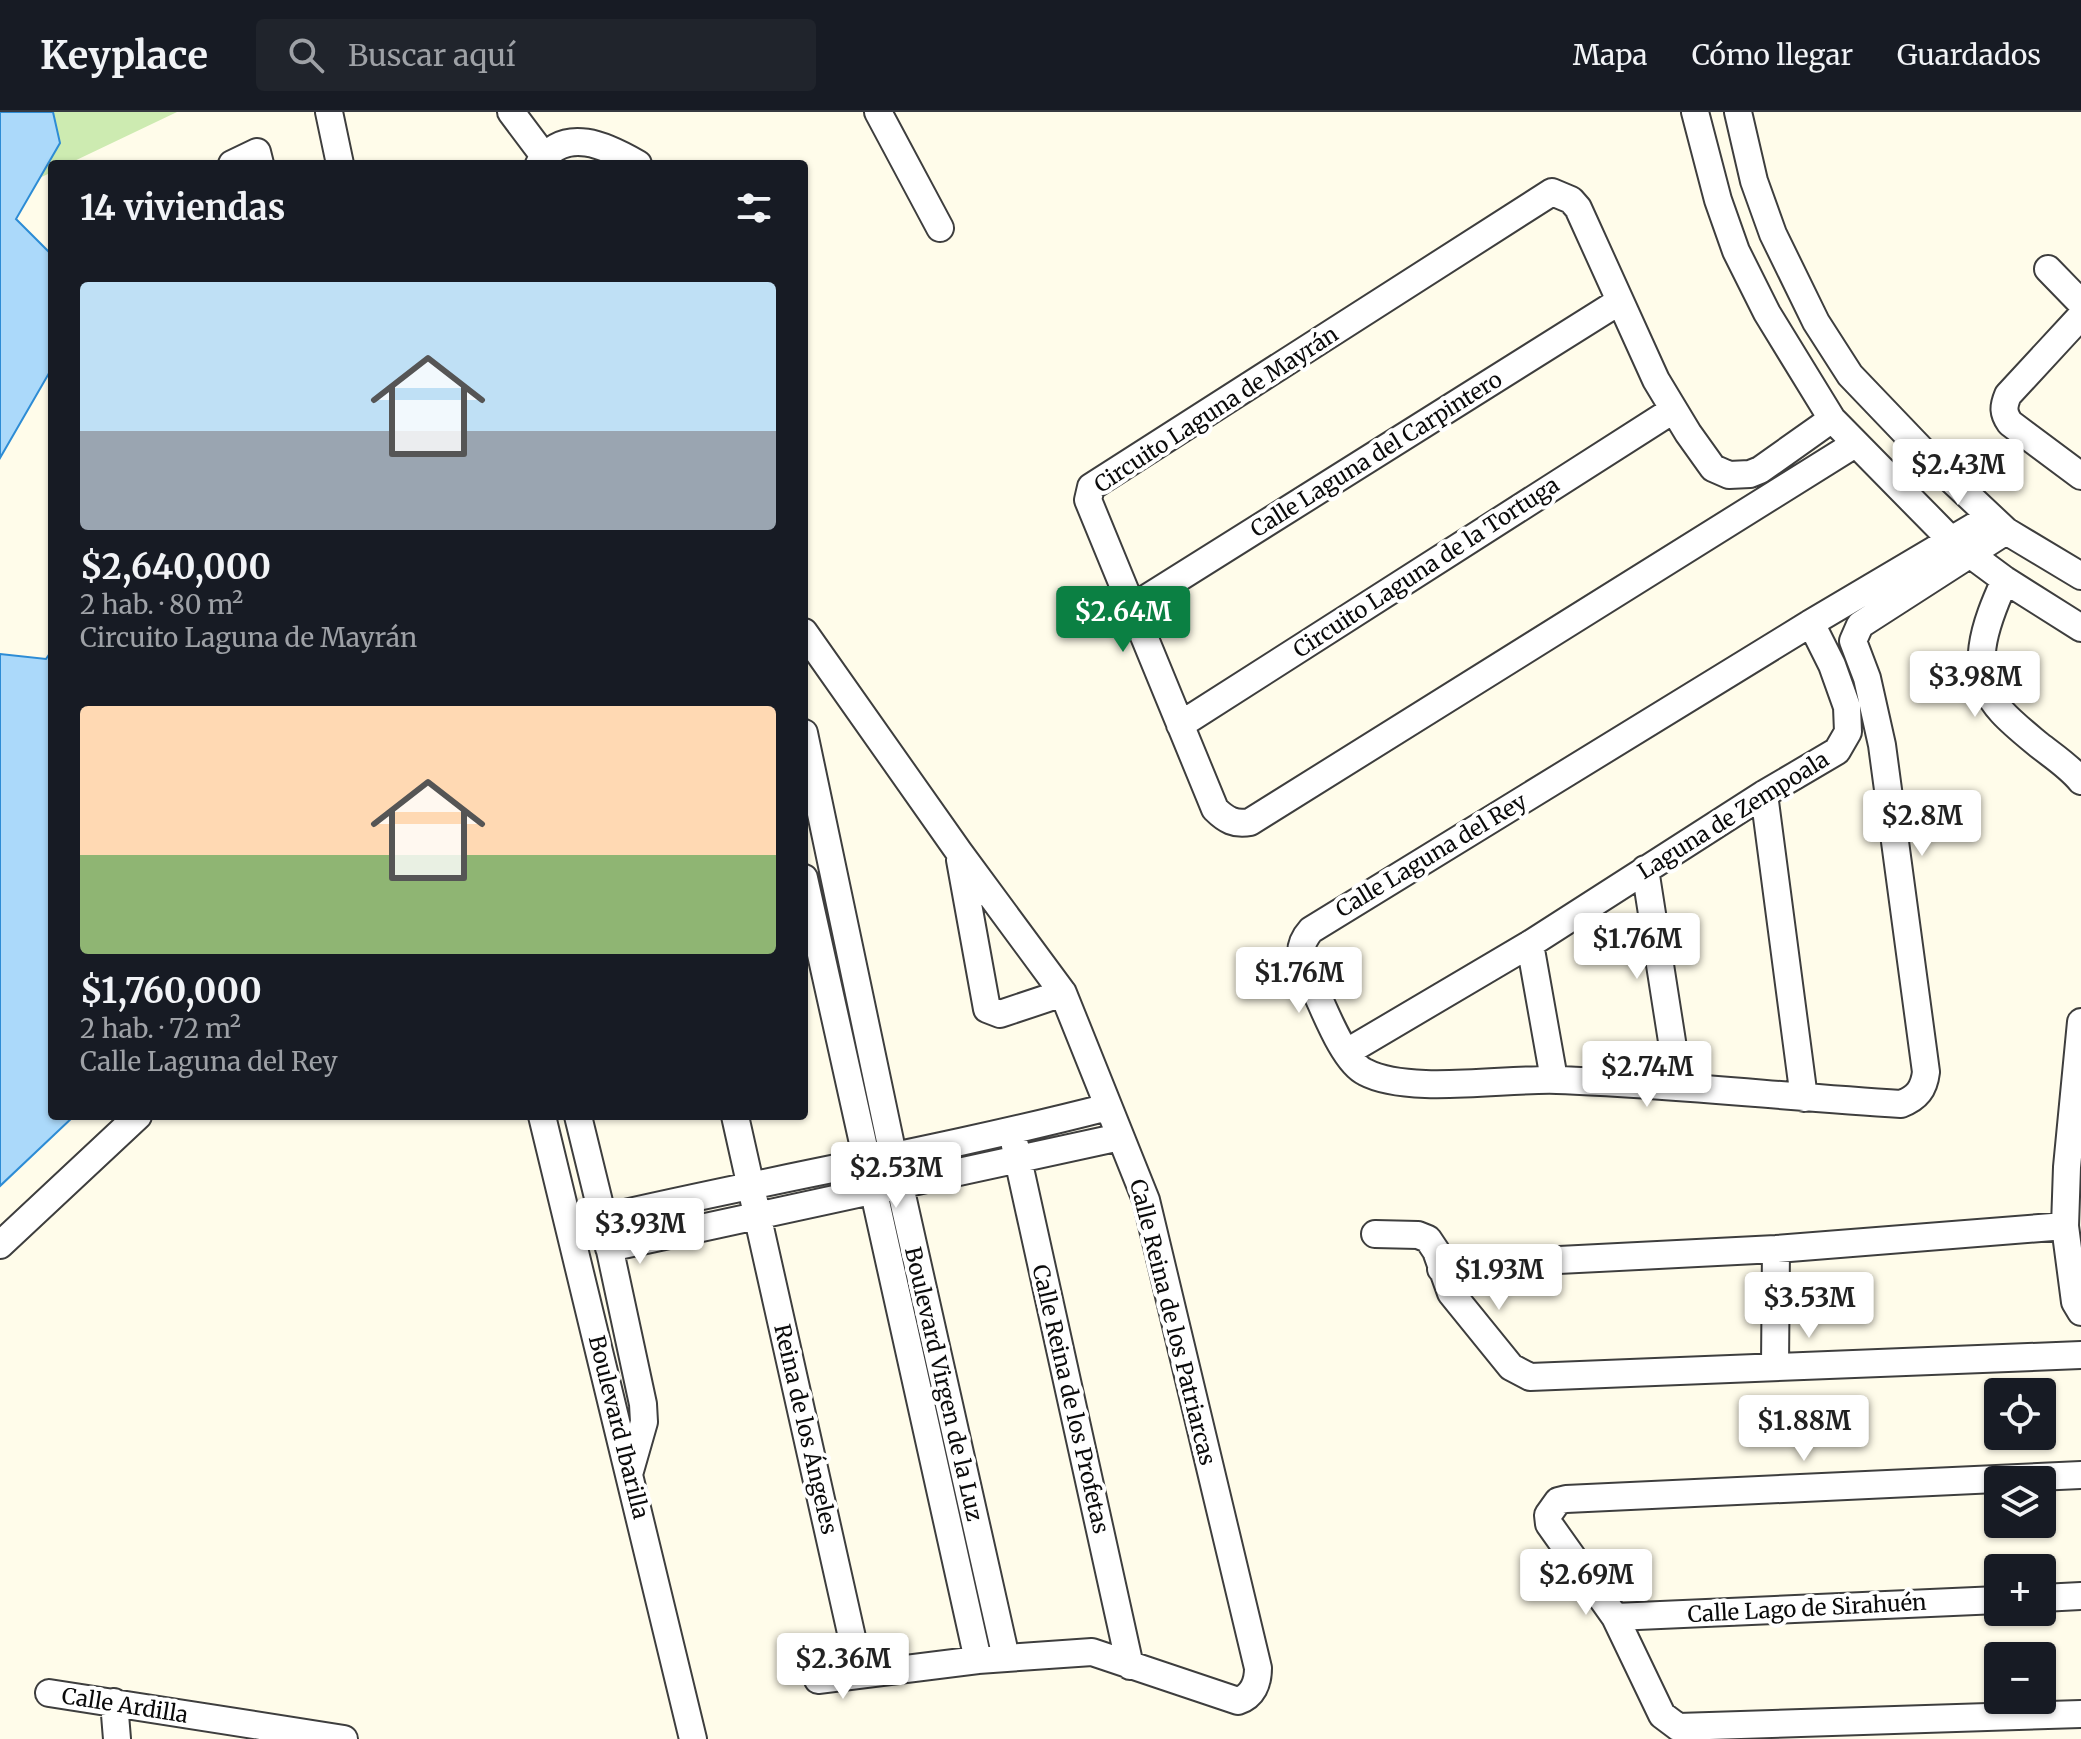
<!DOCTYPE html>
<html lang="es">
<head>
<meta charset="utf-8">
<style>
	:root { --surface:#171b24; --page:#20242c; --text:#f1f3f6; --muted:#9ea1a6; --line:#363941; --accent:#0b8043 }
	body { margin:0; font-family:Merriweather,serif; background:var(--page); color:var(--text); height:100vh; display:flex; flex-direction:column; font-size:30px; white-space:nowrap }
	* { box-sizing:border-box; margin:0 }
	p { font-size:26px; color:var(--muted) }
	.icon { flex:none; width:44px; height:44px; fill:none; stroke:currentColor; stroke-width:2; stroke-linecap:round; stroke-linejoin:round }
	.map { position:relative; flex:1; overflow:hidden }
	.details { position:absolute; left:48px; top:48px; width:760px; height:960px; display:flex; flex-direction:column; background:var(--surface); border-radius:8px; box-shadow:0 2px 6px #0004 }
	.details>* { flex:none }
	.controls { position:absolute; left:1984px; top:1266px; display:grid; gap:16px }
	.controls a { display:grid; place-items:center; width:72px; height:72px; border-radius:8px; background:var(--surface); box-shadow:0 2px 6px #0004; font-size:40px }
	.price { position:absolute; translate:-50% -68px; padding:0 18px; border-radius:8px; background:#fff; color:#222; font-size:26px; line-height:52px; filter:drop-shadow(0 2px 4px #0008) }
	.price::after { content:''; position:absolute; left:50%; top:48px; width:24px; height:18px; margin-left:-12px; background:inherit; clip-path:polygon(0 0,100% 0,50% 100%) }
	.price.current { background:var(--accent); color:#fff }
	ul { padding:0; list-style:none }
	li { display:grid; align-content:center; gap:16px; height:424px; padding:0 32px }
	li span { display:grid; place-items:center; height:248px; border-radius:8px; color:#555 }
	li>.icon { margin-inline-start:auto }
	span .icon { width:144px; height:144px; fill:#fffc; stroke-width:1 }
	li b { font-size:34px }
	h2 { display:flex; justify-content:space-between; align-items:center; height:96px; padding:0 32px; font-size:34px }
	header { display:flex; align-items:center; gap:48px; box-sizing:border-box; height:112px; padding:0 40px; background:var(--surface); border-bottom:2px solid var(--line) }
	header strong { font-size:38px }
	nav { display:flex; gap:44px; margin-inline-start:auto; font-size:28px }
	.search { width:560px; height:72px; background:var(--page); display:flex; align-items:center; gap:20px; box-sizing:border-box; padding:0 28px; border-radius:8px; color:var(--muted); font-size:30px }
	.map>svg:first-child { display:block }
	.green { fill:#cdebb1 }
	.water { fill:#abd9fa; stroke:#2d8cd5; stroke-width:2 }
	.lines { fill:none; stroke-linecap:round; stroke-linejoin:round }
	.minor-casing { stroke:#3e3e3e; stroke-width:30 }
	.minor { stroke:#fff; stroke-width:26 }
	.labels { text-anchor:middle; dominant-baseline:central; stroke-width:8; stroke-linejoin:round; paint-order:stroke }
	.street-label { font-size:22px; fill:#0b0b0b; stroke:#fff }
</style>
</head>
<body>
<header>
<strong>Keyplace</strong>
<div class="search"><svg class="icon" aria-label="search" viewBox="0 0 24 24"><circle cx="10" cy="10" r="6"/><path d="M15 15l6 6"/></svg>Buscar aquí</div>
<nav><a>Mapa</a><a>Cómo llegar</a><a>Guardados</a></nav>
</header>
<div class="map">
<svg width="2081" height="1627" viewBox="0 0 2081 1627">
	<rect width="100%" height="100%" fill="#fffcea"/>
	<!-- green -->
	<path class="green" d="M0 0H177L68 52H52V60L0 85Z"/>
	<!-- water -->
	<path class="water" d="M0 0H53L60 31 16 107 52 143V256L0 346Z
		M52 538V1004H74L0 1074V542L46 547Z"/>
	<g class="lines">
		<defs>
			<path id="minor" d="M329 0 340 52
				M511 0 544 44
				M878 0 940 116
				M1695 0 1718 88 1736 139 1767 201 1832 307 1951 428 2005 468 2081 516
				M1738 0 1754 69 1773 122 1816 210 1850 263 1939 356 2006 419 2081 464
				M232 52 257 40 260 52
				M539 52C565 13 607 34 638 52
				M2048 157 2081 191
				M2081 204 2008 283C2003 295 2003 301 2010 311L2081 364
				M1832 307 1760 358 1750 362 1729 363 1713 356 1688 321 1656 268 1578 96 1571 88 1552 80 1091 375 1088 388 1215 697C1226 708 1235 713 1250 710L1855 332
				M1990 405 1811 511 1311 818C1292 839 1304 857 1315 878 1325 899 1344 950 1365 960 1408 983 1506 966 1557 968 1672 972 1786 985 1901 992 1917 986 1924 977 1926 960L1882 633 1867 566 1853 529 1860 513 2006 419
				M2005 468C1986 510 1965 561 2002 600 2013 612 2027 623 2039 633 2053 644 2070 655 2081 669
				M1131 496 1620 189
				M804 520 959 740 1063 881 1146 1088 1258 1556C1258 1571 1253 1584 1238 1589L1092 1540 978 1548 818 1568
				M1180 613 1673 298
				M804 621 893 1043 1006 1546
				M1764 682 1804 986
				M960 748 987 897 1000 902 1063 881
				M1645 757 1679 974
				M804 766 978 1548
				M1530 832 1554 967
				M2081 910 2067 1055 2065 1114 2075 1190 2081 1200
				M1347 940 1530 832 1764 682 1837 639 1848 620 1847 595 1832 553 1811 511
				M542 1004 693 1627
				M578 1004 603 1106 643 1292 644 1310 630 1359
				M735 1004 860 1561
				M1012 1020 1130 1554
				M603 1106C771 1067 941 1038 1108 995
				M1375 1122 1418 1123 1428 1127 1436 1139 1451 1181 1511 1255 1530 1265 2081 1243
				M0 1133 138 1004
				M609 1136 1120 1025
				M1441 1157 1462 1153 1776 1137 2065 1114
				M1775 1254 1776 1137
				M2081 1363 1566 1387 1558 1389 1548 1403 1549 1412 1615 1505 1662 1603 1678 1615 2081 1602
				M2042 1486 2081 1484
				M1615 1505 1998 1488
				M49 1581 344 1627
				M114 1590 117 1627"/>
		</defs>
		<!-- minor casing -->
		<use href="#minor" class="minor-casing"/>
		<!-- minor -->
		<use href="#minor" class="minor"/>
	</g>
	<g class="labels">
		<!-- street labels -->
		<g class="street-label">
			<text transform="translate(1216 297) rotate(-33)">Circuito Laguna de Mayrán</text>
			<text transform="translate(1376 342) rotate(-32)">Calle Laguna del Carpintero</text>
			<text transform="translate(1426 455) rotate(-33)">Circuito Laguna de la Tortuga</text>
			<text transform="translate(1733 703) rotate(-32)">Laguna de Zempoala</text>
			<text transform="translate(1431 743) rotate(-31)">Calle Laguna del Rey</text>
			<text transform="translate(1173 1210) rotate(76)">Calle Reina de los Patriarcas</text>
			<text transform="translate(944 1272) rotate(77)">Boulevard Virgen de la Luz</text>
			<text transform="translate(1071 1287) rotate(77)">Calle Reina de los Profetas</text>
			<text transform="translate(619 1315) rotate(76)">Boulevard Ibarilla</text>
			<text transform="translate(806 1317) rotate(77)">Reina de los Ángeles</text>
			<text transform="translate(1807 1496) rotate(-3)">Calle Lago de Sirahuén</text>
			<text transform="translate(125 1593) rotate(9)">Calle Ardilla</text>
		</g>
	</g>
</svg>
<div class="controls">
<a><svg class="icon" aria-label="locate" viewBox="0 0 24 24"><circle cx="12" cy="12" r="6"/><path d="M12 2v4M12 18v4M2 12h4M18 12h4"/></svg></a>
<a><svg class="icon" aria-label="layers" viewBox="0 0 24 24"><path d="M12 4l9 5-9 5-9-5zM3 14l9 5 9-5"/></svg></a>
<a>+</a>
<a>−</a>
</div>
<b class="price" style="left:1958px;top:395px">$2.43M</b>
<b class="price current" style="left:1123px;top:542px">$2.64M</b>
<b class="price" style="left:1975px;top:607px">$3.98M</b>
<b class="price" style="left:1922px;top:746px">$2.8M</b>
<b class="price" style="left:1637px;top:869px">$1.76M</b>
<b class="price" style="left:1299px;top:903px">$1.76M</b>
<b class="price" style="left:1647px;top:997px">$2.74M</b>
<b class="price" style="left:896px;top:1098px">$2.53M</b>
<b class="price" style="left:640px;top:1154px">$3.93M</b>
<b class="price" style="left:1499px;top:1200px">$1.93M</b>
<b class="price" style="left:1809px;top:1228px">$3.53M</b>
<b class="price" style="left:1804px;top:1351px">$1.88M</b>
<b class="price" style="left:1586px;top:1505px">$2.69M</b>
<b class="price" style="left:843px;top:1589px">$2.36M</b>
<section class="details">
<h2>14 viviendas<svg class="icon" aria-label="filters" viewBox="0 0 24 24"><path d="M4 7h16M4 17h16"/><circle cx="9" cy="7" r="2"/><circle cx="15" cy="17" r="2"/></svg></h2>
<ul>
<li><span style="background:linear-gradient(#bfe0f5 60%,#9aa5b1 0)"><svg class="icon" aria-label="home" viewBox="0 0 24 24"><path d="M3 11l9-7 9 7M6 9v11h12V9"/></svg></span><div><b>$2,640,000</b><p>2 hab. · 80 m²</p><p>Circuito Laguna de Mayrán</p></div></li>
<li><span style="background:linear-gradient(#ffd9b3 60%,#8fb573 0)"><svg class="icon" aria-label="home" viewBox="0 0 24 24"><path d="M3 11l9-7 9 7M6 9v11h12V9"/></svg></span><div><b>$1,760,000</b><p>2 hab. · 72 m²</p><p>Calle Laguna del Rey</p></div></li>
</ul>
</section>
</div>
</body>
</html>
